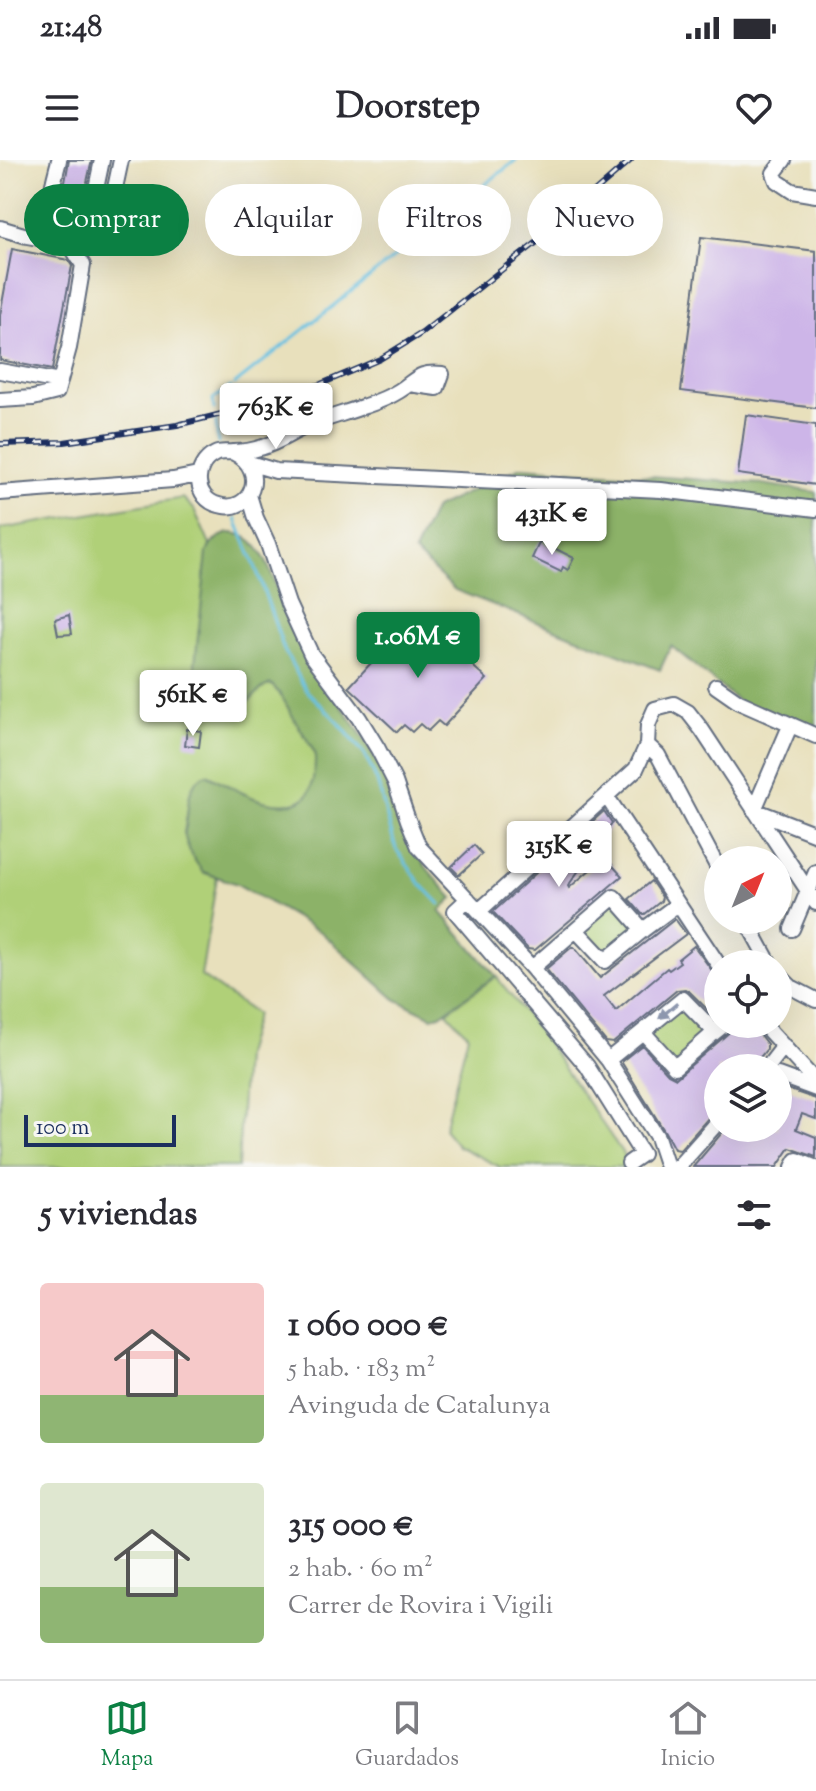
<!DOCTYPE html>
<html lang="es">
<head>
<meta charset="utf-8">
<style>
	:root { --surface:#fff; --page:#f2f2f3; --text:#2b2b33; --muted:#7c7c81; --line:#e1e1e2; --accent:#0b8043 }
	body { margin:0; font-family:"Sorts Mill Goudy",serif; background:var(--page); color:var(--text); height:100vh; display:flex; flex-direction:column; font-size:30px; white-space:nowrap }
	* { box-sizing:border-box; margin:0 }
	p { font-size:26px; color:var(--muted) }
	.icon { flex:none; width:44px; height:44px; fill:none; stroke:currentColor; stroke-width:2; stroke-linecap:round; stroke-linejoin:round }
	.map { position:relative; height:1007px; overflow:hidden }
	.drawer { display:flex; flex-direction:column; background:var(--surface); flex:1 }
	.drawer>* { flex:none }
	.guide { position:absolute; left:24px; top:24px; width:768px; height:72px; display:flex; gap:16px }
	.needle { width:52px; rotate:43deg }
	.fabs { position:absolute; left:704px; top:686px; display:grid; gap:16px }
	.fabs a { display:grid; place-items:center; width:88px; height:88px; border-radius:50%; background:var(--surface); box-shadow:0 8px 32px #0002; font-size:40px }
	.scale { position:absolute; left:24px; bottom:20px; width:152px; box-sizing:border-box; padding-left:8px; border:4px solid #1b2f5e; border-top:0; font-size:22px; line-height:28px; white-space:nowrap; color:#1b2f5e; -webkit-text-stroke:6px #f6f6f2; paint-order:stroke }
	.price { position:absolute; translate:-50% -68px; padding:0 18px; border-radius:8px; background:#fff; color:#222; font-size:26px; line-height:52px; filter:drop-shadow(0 2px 4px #0008) }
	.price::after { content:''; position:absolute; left:50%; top:48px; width:24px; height:18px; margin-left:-12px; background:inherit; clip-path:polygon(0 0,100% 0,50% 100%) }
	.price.selected { background:var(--accent); color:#fff }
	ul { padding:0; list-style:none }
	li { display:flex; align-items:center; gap:24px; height:200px; padding:0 40px }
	li span { display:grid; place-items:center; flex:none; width:224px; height:160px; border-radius:8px; color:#555 }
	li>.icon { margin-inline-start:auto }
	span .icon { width:96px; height:96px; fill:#fffc; stroke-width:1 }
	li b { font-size:34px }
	h2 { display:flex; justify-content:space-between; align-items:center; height:96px; padding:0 40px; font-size:34px }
	.chip { padding:0 28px; border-radius:36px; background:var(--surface); box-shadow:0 8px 32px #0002; font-size:28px; line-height:72px }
	.chip.selected { background:var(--accent); color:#fff }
	.status { display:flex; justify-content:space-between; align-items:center; height:56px; padding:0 40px; background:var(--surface); direction:ltr }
	.status svg { height:22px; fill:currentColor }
	header { display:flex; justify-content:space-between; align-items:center; height:104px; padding:0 40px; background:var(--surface); font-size:36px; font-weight:700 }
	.tab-bar { display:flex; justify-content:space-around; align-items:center; height:112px; border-top:2px solid var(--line); background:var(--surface); font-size:22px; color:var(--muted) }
	.tab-bar a { display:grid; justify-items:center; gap:4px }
	.tab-bar .selected { color:var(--accent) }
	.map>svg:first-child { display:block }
	.green { fill:#b0d078; stroke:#66806b; stroke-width:2 }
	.forest { fill:#8cb268; stroke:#547063; stroke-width:2 }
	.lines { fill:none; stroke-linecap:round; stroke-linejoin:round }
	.stream { stroke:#64c0e2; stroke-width:3 }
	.building { fill:#cdb5e8 }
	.minor-casing { stroke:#636d7f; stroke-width:18 }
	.minor { stroke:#fff; stroke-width:14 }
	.rail-casing { stroke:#1b2f5e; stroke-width:6 }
	.rail { stroke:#f6f6f2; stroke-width:3; stroke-dasharray:9; stroke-linecap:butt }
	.oneway { fill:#8d97ae }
</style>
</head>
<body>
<div class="status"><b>21:48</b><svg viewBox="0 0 49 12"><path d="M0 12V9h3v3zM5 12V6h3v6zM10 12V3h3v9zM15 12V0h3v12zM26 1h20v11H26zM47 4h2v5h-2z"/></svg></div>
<header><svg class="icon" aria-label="menu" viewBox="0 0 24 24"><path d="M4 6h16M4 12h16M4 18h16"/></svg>Doorstep<svg class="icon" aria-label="heart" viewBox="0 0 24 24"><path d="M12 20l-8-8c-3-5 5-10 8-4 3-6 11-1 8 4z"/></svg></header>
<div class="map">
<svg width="816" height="1007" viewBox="0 0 816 1007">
	<rect width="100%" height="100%" fill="#f6f6f2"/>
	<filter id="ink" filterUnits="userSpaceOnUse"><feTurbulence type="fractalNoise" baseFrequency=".0125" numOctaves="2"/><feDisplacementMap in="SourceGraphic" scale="16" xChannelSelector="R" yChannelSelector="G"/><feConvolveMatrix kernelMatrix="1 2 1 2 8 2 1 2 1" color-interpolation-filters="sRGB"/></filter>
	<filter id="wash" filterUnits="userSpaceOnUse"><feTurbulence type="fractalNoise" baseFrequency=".006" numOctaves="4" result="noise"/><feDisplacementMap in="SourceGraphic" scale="32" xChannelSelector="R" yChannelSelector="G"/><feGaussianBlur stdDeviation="1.8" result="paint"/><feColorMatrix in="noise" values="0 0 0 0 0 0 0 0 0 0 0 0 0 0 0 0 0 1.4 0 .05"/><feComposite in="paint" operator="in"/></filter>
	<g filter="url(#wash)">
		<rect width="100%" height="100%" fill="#e8e0bc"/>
		<!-- green -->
		<path class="green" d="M183 338 194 349 210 385 204 416 248 542 264 526 271 524C284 536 289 551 298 565 303 574 310 583 314 592 317 600 313 627 309 634 305 639 299 642 293 643 262 648 233 628 207 614L191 630 184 673 202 712 217 717 201 816 256 854 244 895 238 1007H0V369Z
			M616 740 643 770 606 802 576 770Z
			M496 816 546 881 632 1007H500L458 986 444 969 468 875 447 852C462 839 480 829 496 816Z
			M683 839 715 872 675 907 643 872Z"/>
		<!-- forest -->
		<path class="forest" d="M521 307 762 324 816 332V576L739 542 671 486 660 510 455 430 414 392 435 348Z
			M230 373C242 373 253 380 260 391 277 417 280 450 294 477 315 515 345 546 367 584 372 592 377 601 382 610 389 627 393 646 400 663 411 692 432 715 453 738L440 751 496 816 440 855 432 857 395 839 322 773 237 724 203 712C196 703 187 689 185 677 184 670 185 672 186 665 189 646 186 621 207 614 233 628 262 648 293 643 299 642 305 639 308 634 313 627 317 600 314 592 310 583 303 574 298 565 289 551 284 536 271 524 260 527 257 535 249 541 239 548 219 550 207 549 197 537 195 520 195 504L207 393C211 381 218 376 230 373Z"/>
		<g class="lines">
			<!-- stream -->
			<path class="stream" d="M235 224 516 0
				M214 249 213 239 231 227
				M216 262 218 283
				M236 359 257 411 284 490 306 530 339 563 365 595 377 621 396 689 420 723 440 744"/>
		</g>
		<g id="blocks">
			<!-- building -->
			<path class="building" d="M69 0H92L87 22 90 31 87 49 61 44Z
				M701 77 816 91V248L681 231Z
				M12 89 68 100 72 106 52 210 0 200V155Z
				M746 255 816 265V325L738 314Z
				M540 381 574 398 568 410 563 407 561 412 532 398Z
				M416 454 487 519 444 566 438 561 428 571 420 564 412 572 404 565 397 572 349 527Z
				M69 455 72 474 58 475 55 459Z
				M187 569 201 571 199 587 185 585Z
				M604 651 612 663 568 726 569 728 605 697 622 716 535 790 528 789 493 752Z
				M474 685 482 694 459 715 451 707Z
				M651 721 662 737 661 741 645 754H642L629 739Z
				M675 759 686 774 604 836 616 851 667 808 669 810 680 802 678 799 694 786 718 819V857L716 858 690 832 685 829 677 830 613 883 606 882 546 809 572 787H574L600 818Z
				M739 864H751L767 884V889L751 908H718V947L680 990 674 989 665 972 622 903V901L642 885 668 914 676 918Z
				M778 926 816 939V959L802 954 796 969 816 977V997L790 988 777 1007H693L726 968H778Z"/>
		</g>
	</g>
	<g filter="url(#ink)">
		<use href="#blocks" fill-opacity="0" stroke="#636d7f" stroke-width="2"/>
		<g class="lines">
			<defs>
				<path id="minor" d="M59 0C56 14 44 47 56 56 64 62 77 64 87 66
					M784 0 774 13 777 21 792 31 816 35
					M97 24 102 0
					M0 68 27 76 61 82 74 76 104 55 111 47 121 0
					M0 211 60 222
					M0 240 33 238 57 232 69 188 83 105 67 80
					M234 293C269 310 251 355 219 345 194 339 192 305 215 294 221 291 226 293 233 292 242 292 254 290 263 287 278 283 292 272 307 266 326 258 346 253 365 246 377 242 388 238 399 231 417 220 418 211 442 214L437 228 409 224
					M249 303 276 311 661 330 816 349
					M0 333 173 320 198 315
					M249 335 256 358 268 384 288 444 311 494 359 558 378 589 395 622 408 660 419 687 532 808 608 900 657 977 667 1007
					M716 526 739 542 816 576
					M790 566 754 650 816 674
					M647 585 658 595 718 708
					M607 637 718 804
					M468 739 455 751 587 906 642 994 629 1003
					M479 751 636 609 647 585 648 565 655 549 674 544 688 552 702 570 816 743
					M746 760 770 804
					M792 769 816 712
					M576 770 605 801 643 770
					M532 808 614 737 643 770 678 744
					M778 814 791 827 816 840
					M763 864 816 922
					M643 872 675 907 715 872
					M608 900 683 839 715 872 725 864
					M767 908 784 886
					M778 915 816 929
					M678 1007 718 962
					M793 1007 797 1000 814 1007"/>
			</defs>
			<!-- minor casing -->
			<use href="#minor" class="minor-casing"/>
			<!-- minor -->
			<use href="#minor" class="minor"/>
			<defs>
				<path id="rail" d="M0 284 64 282 177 265 254 246 321 224 380 199 422 173 495 115 536 83 631 0"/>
			</defs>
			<!-- rail casing -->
			<use href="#rail" class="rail-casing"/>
			<!-- rail -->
			<use href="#rail" class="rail"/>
		</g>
		<!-- one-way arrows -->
		<defs><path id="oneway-solid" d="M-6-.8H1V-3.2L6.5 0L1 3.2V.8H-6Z" transform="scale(2)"/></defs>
		<use class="oneway" href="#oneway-solid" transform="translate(668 851) rotate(140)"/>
	</g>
</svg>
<div class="fabs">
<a><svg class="needle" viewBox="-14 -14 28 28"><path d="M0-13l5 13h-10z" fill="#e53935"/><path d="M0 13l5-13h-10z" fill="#7c7c81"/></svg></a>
<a><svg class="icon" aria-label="locate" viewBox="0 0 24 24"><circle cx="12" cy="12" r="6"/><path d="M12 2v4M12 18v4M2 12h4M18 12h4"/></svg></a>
<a><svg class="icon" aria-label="layers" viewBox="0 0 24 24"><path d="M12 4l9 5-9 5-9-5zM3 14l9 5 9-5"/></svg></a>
</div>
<div class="scale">100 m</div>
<b class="price" style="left:276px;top:291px">763K €</b>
<b class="price" style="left:552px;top:397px">431K €</b>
<b class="price selected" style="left:418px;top:520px">1.06M €</b>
<b class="price" style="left:193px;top:578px">561K €</b>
<b class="price" style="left:559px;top:729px">315K €</b>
<div class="guide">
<a class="chip selected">Comprar</a>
<a class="chip">Alquilar</a>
<a class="chip">Filtros</a>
<a class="chip">Nuevo</a>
</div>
</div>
<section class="drawer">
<h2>5 viviendas<svg class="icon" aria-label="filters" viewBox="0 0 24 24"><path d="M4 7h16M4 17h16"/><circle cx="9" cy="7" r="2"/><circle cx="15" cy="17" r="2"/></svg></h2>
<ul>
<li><span style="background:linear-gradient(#f6c9c9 70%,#8fb573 0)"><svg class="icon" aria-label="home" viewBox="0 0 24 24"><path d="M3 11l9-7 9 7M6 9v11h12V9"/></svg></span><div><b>1 060 000 €</b><p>5 hab. · 183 m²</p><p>Avinguda de Catalunya</p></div></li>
<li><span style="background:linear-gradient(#dfe7d0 65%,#8fb573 0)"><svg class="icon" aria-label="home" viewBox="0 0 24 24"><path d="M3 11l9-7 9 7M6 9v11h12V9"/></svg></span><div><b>315 000 €</b><p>2 hab. · 60 m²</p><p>Carrer de Rovira i Vigili</p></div></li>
</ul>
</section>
<nav class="tab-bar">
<a class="selected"><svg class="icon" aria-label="map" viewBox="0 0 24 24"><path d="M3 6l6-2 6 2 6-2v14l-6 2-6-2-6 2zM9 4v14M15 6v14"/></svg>Mapa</a>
<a><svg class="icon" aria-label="saved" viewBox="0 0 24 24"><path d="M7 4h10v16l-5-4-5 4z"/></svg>Guardados</a>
<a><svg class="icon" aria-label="home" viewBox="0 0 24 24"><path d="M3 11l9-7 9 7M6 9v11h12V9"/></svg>Inicio</a>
</nav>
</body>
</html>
